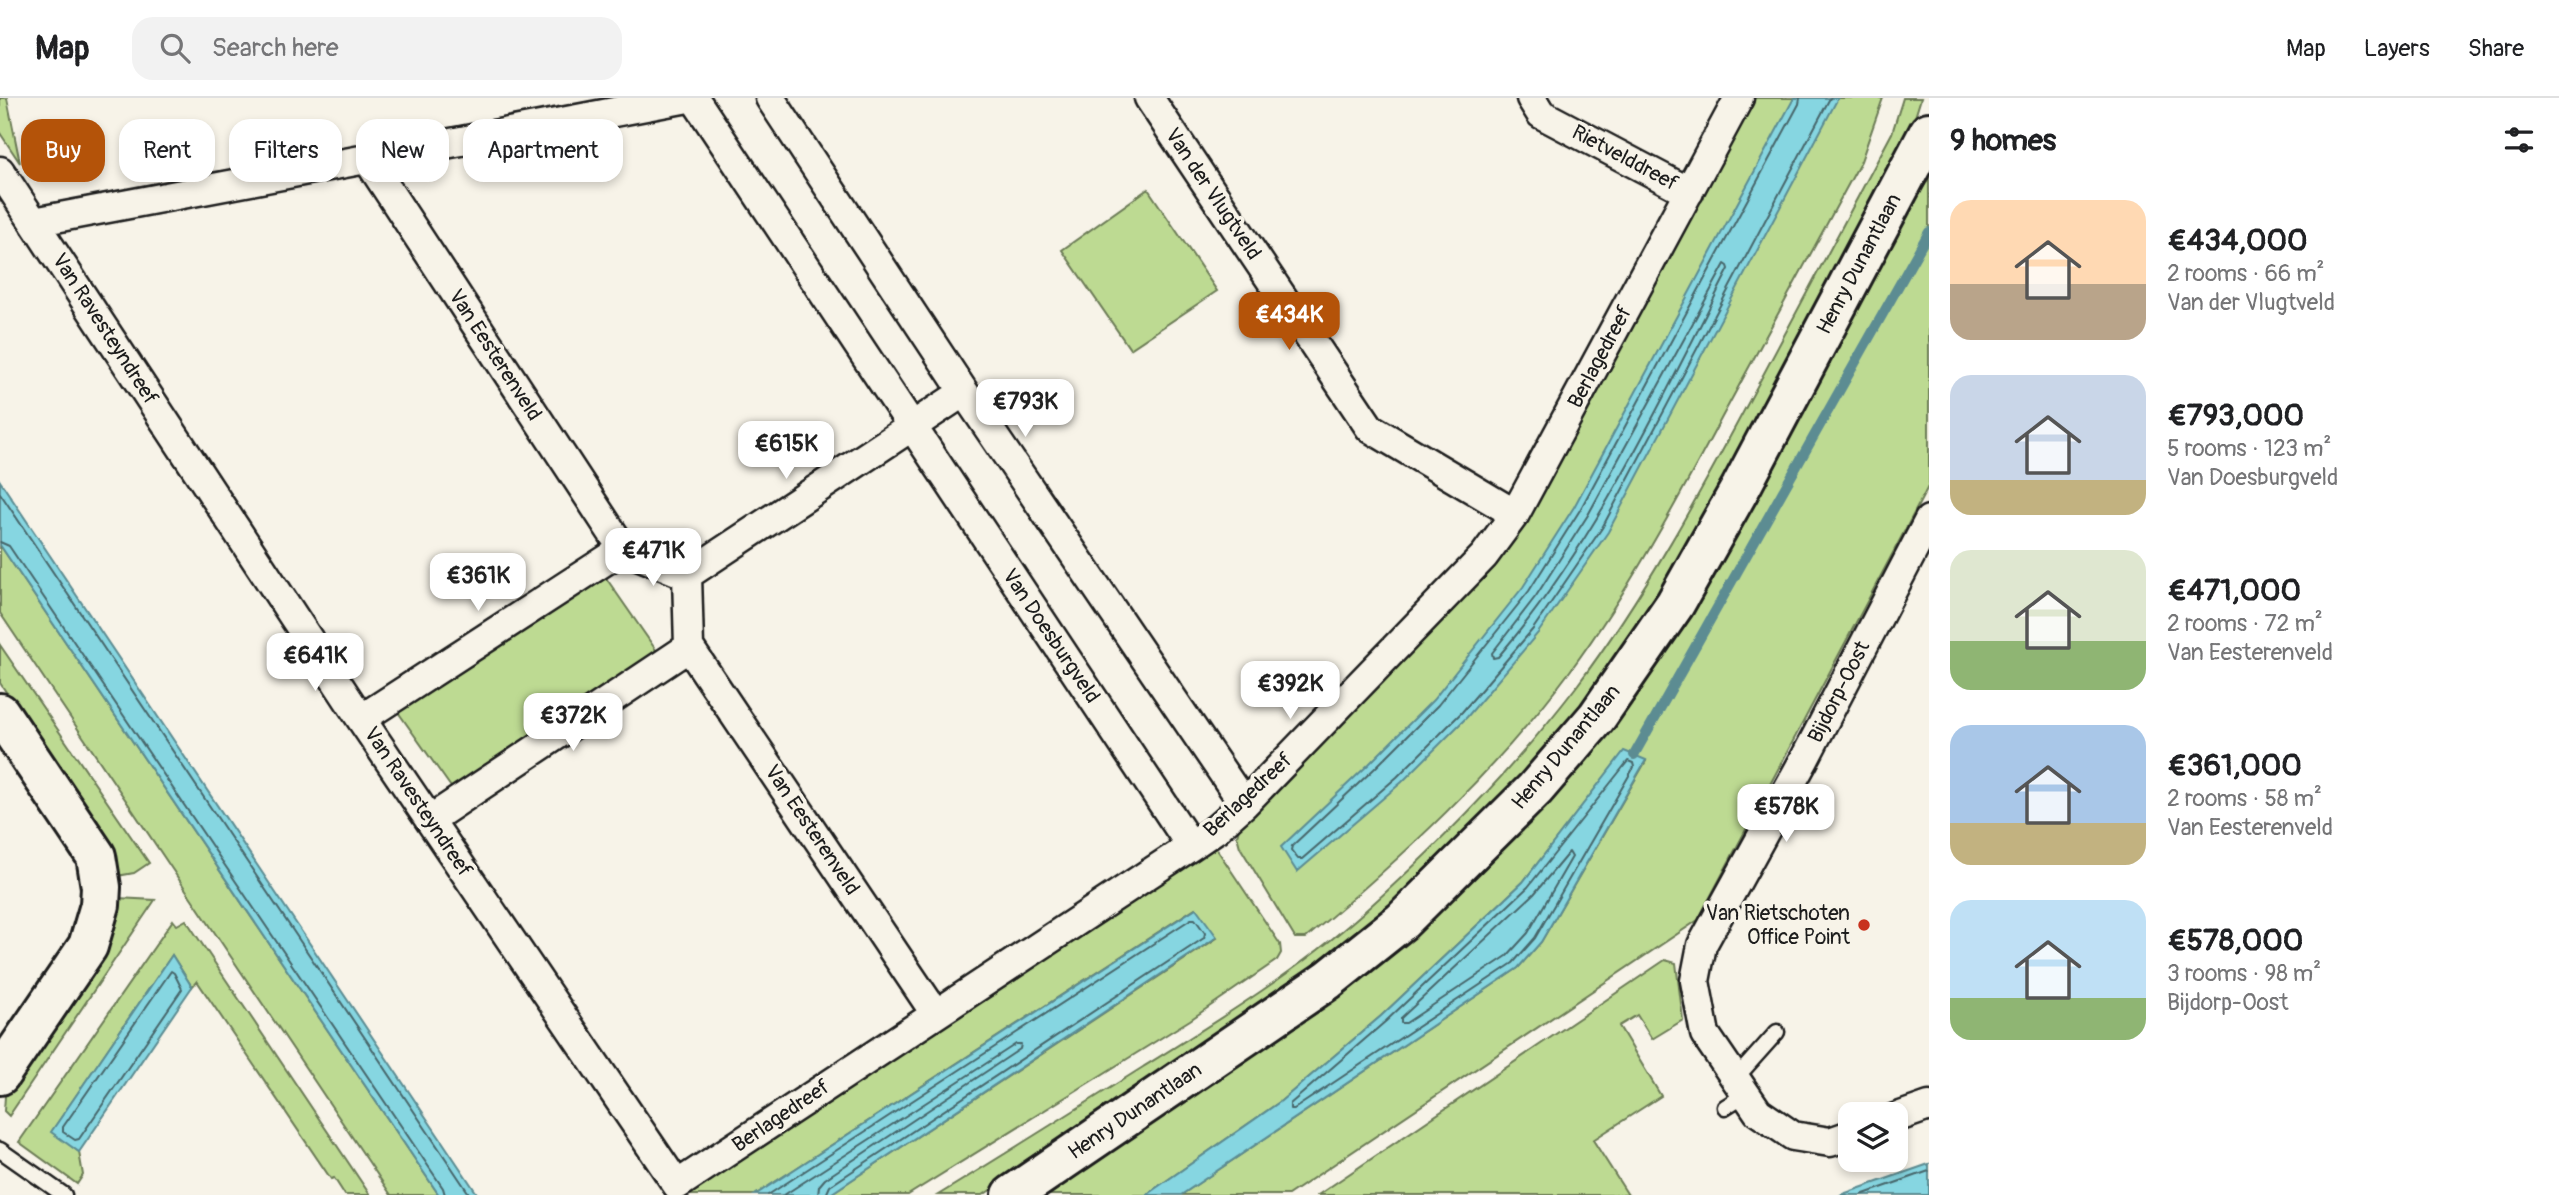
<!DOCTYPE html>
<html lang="en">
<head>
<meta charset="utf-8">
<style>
	:root { --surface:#fff; --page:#f2f2f2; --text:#202124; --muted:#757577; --line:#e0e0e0; --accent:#b45309 }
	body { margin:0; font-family:Pangolin,sans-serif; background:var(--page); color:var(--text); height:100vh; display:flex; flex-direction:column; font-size:26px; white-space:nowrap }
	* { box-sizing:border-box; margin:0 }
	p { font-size:23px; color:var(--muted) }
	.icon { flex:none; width:38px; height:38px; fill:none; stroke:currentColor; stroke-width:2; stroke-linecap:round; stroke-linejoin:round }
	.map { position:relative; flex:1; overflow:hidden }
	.drawer { display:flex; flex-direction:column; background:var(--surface); width:630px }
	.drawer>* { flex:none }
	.hud { position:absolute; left:21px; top:21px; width:665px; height:63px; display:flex; gap:14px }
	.buttons { position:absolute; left:1838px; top:1004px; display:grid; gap:14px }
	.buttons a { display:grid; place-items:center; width:70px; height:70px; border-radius:14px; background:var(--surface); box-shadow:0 4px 10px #0003; font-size:35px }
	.price { position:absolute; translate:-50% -60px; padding:0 16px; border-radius:14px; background:#fff; color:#222; font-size:23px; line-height:46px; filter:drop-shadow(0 2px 4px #0008) }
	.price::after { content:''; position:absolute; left:50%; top:42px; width:21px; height:16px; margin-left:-10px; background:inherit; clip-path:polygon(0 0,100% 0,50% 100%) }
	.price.current { background:var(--accent); color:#fff }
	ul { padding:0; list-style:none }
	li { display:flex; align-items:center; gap:21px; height:175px; padding:0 21px }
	li span { display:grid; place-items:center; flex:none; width:196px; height:140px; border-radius:21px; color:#555 }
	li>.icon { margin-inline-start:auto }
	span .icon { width:84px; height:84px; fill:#fffc; stroke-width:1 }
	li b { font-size:30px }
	h2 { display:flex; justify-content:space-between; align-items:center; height:84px; padding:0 21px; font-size:30px }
	.pill { padding:0 24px; border-radius:21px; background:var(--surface); box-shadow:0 4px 10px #0003; font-size:24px; line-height:63px }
	.pill.current { background:var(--accent); color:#fff }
	header { display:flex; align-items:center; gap:42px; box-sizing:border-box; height:98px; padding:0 35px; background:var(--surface); border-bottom:2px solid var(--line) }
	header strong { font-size:33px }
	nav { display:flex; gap:38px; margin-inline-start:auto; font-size:24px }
	.search { width:490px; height:63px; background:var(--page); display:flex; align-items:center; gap:18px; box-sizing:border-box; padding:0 24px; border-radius:21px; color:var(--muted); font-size:26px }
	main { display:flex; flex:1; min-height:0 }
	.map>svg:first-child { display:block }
	.green { fill:#bdda92; stroke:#6c7b57; stroke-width:2 }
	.water { fill:#86d6e1; stroke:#5c8c92; stroke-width:2 }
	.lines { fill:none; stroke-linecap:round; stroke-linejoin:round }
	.shore { stroke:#46666b; stroke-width:2 }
	.stream { stroke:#5c8c92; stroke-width:10 }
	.lane-casing { stroke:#1c1c1c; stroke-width:19 }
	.street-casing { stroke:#1c1c1c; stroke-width:33 }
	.secondary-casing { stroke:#1c1c1c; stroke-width:44 }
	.lane { stroke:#f7f3e8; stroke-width:14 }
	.street { stroke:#f7f3e8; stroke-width:28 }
	.secondary { stroke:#f7f3e8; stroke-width:38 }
	.poi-dot { fill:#c8321e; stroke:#f7f3e8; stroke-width:2.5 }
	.labels { text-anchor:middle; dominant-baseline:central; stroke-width:7; stroke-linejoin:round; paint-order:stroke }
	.street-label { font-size:21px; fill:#1c1c1c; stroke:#f7f3e8 }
	.poi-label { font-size:21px; fill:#1c1c1c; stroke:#f7f3e8; text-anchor:end }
</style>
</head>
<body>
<header>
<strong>Map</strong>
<div class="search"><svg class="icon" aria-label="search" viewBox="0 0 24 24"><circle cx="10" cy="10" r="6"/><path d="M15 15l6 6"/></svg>Search here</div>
<nav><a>Map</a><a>Layers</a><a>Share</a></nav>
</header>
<main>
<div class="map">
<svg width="1929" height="1097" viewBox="0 0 1929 1097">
	<rect width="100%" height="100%" fill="#f7f3e8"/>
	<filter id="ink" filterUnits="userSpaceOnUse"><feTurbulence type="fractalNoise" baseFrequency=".0143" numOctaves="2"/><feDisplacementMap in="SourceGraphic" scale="14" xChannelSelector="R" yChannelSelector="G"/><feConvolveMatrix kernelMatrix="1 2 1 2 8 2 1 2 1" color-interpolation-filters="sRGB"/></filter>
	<g filter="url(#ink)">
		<!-- green -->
		<path class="green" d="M0 0H7L20 65 0 35Z
			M1749 0H1883L1861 63C1815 148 1769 233 1722 319 1676 406 1628 494 1570 573 1495 674 1402 760 1306 840H1295L1240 749 1237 738 1239 730 1493 465Z
			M1903 0H1921L1910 35 1707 417 1639 532 1565 630 1477 729 1369 831 1255 915 983 1097H938C1007 1055 1075 1012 1143 969 1220 921 1298 873 1365 813 1441 745 1514 670 1576 589 1645 497 1700 395 1754 294 1800 208 1846 121 1892 35Z
			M1929 81V387L1698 822 1288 1097H1181L1518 870 1541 844 1646 663 1624 654 1523 784 1381 918 1281 1003 1146 1097H1038L1604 639 1663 558 1721 464 1918 97Z
			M1148 91 1217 193 1130 251 1062 152Z
			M0 447 439 1097H391L0 515Z
			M604 477 658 555 453 692 398 614Z
			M0 547 149 765 134 775 117 778 100 732 0 585Z
			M1216 750 1280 846 1281 855 1277 862 1190 922 908 1097H829L1217 840 1195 810 755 1097H687L1200 754Z
			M117 800 155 802 9 1018 4 1013 5 998 103 858 113 834Z
			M173 822 177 827 186 822 370 1097H345L334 1080 331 1081 197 883 192 889 172 857 52 1033 79 1054 83 1077 77 1086 19 1044Z
			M1665 862 1676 865 1683 922 1652 941 1637 917 1619 928 1661 998 1593 1042 1628 1097H1318Z"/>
		<!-- water -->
		<path class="water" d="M1794 0H1838L1608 434 1538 535 1467 619 1402 684 1297 774 1281 749 1369 666 1433 602 1523 489 1574 409Z
			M0 383 478 1097H439L0 447Z
			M1624 653 1646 662 1541 844 1518 870 1181 1097H1146L1281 1003 1381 918 1523 784Z
			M1196 810 1217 839 829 1097H755Z
			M172 857 192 889 79 1054 51 1034Z
			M1929 1066V1097H1840Z"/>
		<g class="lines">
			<!-- shore -->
			<path class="shore" d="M1800 0 1799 6 1580 412 1529 493 1438 607 1374 671 1292 748 1291 752 1298 761H1302L1397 679 1462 614 1533 531 1602 430 1830 0
				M1725 166 1728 168 1729 171C1660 305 1596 445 1498 559L1493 560 1492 555 1536 498 1588 417Z
				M0 395 470 1097
				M0 444 9 448 443 1090 445 1097
				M1628 663 1633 665 1634 669 1535 840 1513 865 1294 1011H1290V1006L1386 923 1528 789Z
				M1569 754 1572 759 1528 835 1507 858 1406 925H1401V920L1534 796Z
				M171 873 174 875 182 891 79 1041 75 1042 63 1034V1029Z
				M768 1097 1191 821H1195L1205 835 1204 840 830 1088 826 1097
				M784 1097 1016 946H1021L1020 951 825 1081 819 1088 818 1097
				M1861 1097 1929 1073"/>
			<!-- stream -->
			<path class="stream" d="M1634 657 1929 134"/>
			<defs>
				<path id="lane" d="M1735 981 1777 934
					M1725 1009 1746 996
					M0 1052 64 1097"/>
				<path id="street" d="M694 0 1191 748
					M770 0 964 294 1244 706
					M1149 0 1370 330 1515 416
					M1531 0 1541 16 1689 94
					M368 62 623 451 687 477 689 549 935 915
					M0 73 361 621 677 1087 1191 748 1216 731 1244 706 1484 458 1515 416 1739 0
					M34 124 688 0
					M687 477 964 294
					M361 621 623 451
					M431 721 689 549
					M1895 1020 1929 1008
					M1850 1037 1830 1044 1793 1038 1758 1014 1705 936 1695 883 1702 847 1804 662 1929 422"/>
				<path id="secondary" d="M0 615 96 758 101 789 100 807 88 848 0 977
					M1012 1097 1328 882 1402 823 1535 691 1597 619 1675 506 1741 389 1929 34"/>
			</defs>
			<!-- lane casing -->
			<use href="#lane" class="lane-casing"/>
			<!-- street casing -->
			<use href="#street" class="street-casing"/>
			<!-- secondary casing -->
			<use href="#secondary" class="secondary-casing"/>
			<!-- lane -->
			<use href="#lane" class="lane"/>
			<!-- street -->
			<use href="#street" class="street"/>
			<!-- secondary -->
			<use href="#secondary" class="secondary"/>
		</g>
	</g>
	<!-- markers -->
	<circle class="poi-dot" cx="1864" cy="827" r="7"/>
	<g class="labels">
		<!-- street labels -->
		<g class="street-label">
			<text transform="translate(1625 60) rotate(28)">Rietvelddreef</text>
			<text transform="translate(1213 96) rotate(56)">Van der Vlugtveld</text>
			<text transform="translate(1859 166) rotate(-62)">Henry Dunantlaan</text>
			<text transform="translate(105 231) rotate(57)">Van Ravesteyndreef</text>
			<text transform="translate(495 257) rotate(57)">Van Eesterenveld</text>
			<text transform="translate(1600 259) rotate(-62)">Berlagedreef</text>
			<text transform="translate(1051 538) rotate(56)">Van Doesburgveld</text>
			<text transform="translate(1839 594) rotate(-63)">Bijdorp-Oost</text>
			<text transform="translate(1566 649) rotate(-50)">Henry Dunantlaan</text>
			<text transform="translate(1248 697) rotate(-43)">Berlagedreef</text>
			<text transform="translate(418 704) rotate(56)">Van Ravesteyndreef</text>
			<text transform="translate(812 732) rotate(56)">Van Eesterenveld</text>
			<text transform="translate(1135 1013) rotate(-34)">Henry Dunantlaan</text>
			<text transform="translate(781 1018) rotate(-34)">Berlagedreef</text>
		</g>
		<!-- poi labels -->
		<g class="poi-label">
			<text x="1850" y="815">Van Rietschoten<tspan x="1850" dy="24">Office Point</tspan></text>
		</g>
	</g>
</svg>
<div class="buttons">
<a><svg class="icon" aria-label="layers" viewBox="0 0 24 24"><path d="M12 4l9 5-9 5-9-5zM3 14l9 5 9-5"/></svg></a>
</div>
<b class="price current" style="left:1289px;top:254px">€434K</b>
<b class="price" style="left:1025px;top:341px">€793K</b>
<b class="price" style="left:786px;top:383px">€615K</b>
<b class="price" style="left:653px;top:490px">€471K</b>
<b class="price" style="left:478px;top:515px">€361K</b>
<b class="price" style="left:315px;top:595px">€641K</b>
<b class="price" style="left:1290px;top:623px">€392K</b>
<b class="price" style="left:573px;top:655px">€372K</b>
<b class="price" style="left:1786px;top:746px">€578K</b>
<div class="hud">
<a class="pill current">Buy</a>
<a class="pill">Rent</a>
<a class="pill">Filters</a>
<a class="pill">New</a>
<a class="pill">Apartment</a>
</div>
</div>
<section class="drawer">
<h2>9 homes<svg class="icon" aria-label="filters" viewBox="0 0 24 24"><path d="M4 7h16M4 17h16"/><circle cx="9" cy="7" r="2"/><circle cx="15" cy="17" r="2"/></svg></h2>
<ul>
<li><span style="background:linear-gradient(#ffd9b3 60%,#b9a48a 0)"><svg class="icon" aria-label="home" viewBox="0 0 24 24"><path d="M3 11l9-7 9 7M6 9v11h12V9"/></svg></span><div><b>€434,000</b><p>2 rooms · 66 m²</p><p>Van der Vlugtveld</p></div></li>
<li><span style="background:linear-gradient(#c9d6e8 75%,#c2b280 0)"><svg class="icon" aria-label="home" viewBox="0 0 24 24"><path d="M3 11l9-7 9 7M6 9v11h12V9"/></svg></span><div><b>€793,000</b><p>5 rooms · 123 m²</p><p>Van Doesburgveld</p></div></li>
<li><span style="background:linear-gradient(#dfe7d0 65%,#8fb573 0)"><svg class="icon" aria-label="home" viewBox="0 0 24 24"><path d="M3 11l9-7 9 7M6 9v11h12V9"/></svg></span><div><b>€471,000</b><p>2 rooms · 72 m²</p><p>Van Eesterenveld</p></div></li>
<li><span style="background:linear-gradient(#a9c7e8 70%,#c2b280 0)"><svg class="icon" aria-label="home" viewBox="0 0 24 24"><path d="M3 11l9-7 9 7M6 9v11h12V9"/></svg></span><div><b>€361,000</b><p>2 rooms · 58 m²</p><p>Van Eesterenveld</p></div></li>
<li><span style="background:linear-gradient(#bfe0f5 70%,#8fb573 0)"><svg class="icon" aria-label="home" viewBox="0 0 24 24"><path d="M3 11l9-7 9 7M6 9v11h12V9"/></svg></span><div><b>€578,000</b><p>3 rooms · 98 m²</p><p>Bijdorp-Oost</p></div></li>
</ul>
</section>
</main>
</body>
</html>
